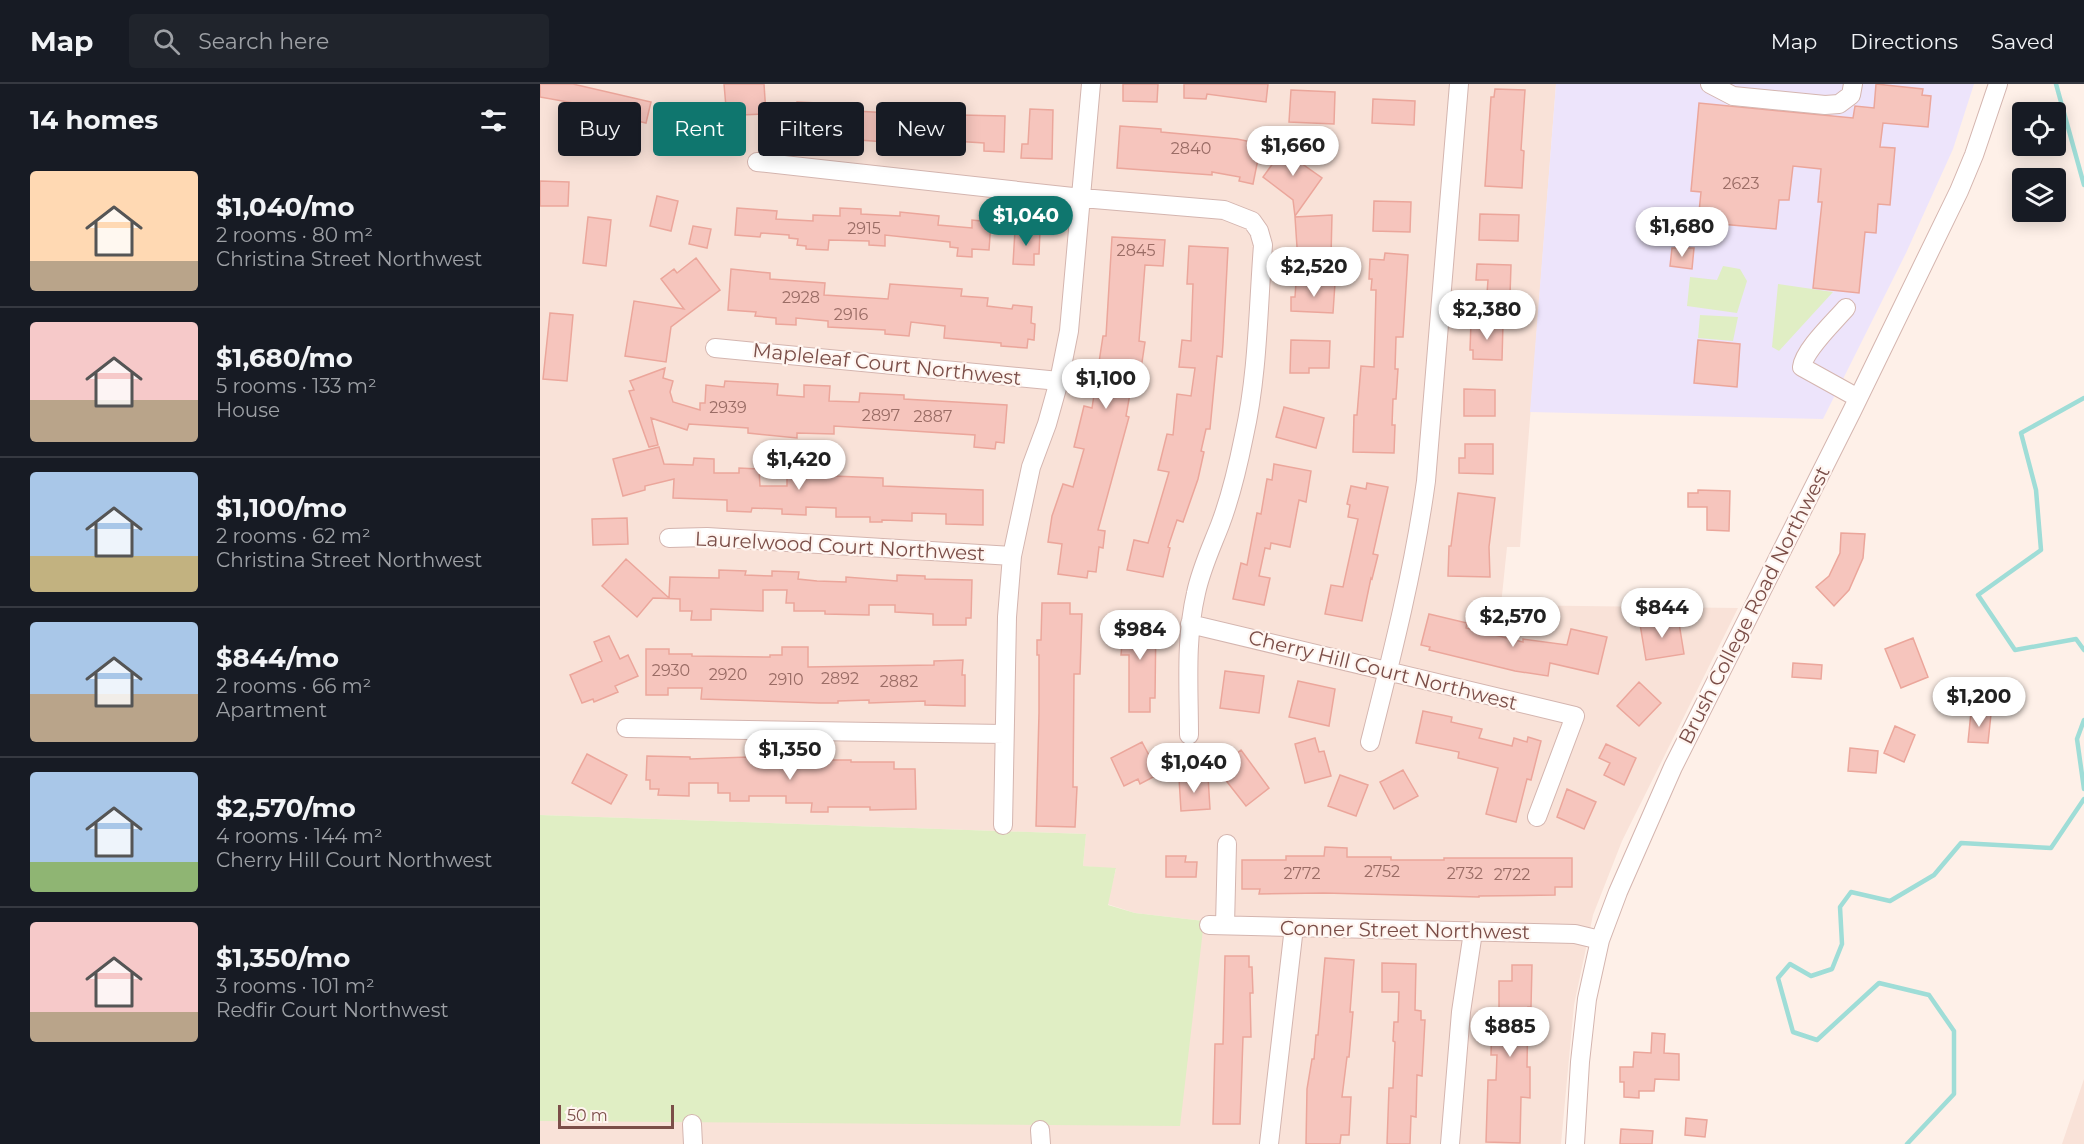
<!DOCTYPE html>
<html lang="en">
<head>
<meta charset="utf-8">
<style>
	:root { --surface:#171b24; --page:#20242c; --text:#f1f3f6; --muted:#9ea1a6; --line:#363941; --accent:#0f766e }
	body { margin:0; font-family:Montserrat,sans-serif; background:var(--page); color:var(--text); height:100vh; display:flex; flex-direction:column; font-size:22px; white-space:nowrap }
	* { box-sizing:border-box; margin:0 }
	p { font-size:20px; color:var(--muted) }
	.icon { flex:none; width:33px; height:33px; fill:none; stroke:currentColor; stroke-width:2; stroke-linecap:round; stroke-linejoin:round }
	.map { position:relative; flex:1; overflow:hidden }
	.drawer { display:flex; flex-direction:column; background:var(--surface); width:540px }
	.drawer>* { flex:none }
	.top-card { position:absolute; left:18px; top:18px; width:570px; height:54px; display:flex; gap:12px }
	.tools { position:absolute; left:1472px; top:18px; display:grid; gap:12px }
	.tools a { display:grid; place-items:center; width:54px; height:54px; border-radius:6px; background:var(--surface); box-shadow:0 3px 15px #0003; font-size:30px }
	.scale { position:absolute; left:18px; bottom:15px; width:116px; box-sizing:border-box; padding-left:6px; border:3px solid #7b4e48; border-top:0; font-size:16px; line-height:21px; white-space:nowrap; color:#7b4e48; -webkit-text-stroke:4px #fff5f0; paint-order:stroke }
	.price { position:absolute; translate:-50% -51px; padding:0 14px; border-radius:21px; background:#fff; color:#222; font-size:20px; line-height:39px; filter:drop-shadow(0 2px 3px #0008) }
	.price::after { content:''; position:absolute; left:50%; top:36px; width:18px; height:14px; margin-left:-9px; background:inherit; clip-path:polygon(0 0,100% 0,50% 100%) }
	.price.active { background:var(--accent); color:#fff }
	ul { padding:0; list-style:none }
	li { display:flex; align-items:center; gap:18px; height:150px; padding:0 30px }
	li+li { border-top:2px solid var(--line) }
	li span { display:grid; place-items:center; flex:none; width:168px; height:120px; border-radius:6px; color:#555 }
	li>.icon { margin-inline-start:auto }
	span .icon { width:72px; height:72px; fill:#fffc; stroke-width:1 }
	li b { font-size:26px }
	h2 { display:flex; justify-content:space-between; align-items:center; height:72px; padding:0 30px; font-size:26px }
	.pill { padding:0 21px; border-radius:6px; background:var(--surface); box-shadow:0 3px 15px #0003; font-size:21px; line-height:54px }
	.pill.active { background:var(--accent); color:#fff }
	header { display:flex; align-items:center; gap:36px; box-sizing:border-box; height:84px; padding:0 30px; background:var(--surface); border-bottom:2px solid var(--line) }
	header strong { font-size:28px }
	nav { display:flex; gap:33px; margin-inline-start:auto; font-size:21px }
	.search { width:420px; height:54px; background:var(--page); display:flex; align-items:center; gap:15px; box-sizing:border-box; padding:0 21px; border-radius:6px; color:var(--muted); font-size:22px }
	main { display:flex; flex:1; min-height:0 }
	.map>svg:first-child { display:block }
	.residential { fill:#f9e2d8 }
	.education { fill:#ede4fb }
	.green { fill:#e0eec4 }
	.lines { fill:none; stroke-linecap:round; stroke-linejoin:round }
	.stream { stroke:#9fddd7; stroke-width:4.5 }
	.building { fill:#f6c5bd; stroke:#eba69b; stroke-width:1.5 }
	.minor-casing { stroke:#d4b5af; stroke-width:20 }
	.minor { stroke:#fff; stroke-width:18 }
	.labels { text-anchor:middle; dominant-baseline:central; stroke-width:4.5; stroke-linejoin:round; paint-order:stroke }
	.number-label { font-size:16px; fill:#9a6c65 }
	.street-label { font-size:20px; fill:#7b4e48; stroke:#fff5f0 }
</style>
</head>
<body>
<header>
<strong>Map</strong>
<div class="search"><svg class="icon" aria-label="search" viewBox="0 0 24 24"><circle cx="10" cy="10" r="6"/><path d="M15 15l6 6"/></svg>Search here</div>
<nav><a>Map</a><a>Directions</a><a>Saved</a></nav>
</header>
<main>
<section class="drawer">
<h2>14 homes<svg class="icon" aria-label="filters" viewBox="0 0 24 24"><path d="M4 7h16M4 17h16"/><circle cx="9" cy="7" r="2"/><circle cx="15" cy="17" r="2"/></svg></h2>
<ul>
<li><span style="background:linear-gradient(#ffd9b3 75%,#b9a48a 0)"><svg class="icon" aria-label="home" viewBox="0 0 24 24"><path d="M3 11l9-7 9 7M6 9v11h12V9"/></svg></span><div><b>$1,040/mo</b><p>2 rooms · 80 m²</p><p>Christina Street Northwest</p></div></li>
<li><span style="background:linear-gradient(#f6c9c9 65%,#b9a48a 0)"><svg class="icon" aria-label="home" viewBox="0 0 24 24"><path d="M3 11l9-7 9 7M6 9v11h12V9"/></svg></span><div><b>$1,680/mo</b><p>5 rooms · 133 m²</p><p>House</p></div></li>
<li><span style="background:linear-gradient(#a9c7e8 70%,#c2b280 0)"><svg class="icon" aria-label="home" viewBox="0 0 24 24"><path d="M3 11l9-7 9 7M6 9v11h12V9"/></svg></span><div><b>$1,100/mo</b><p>2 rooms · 62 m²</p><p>Christina Street Northwest</p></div></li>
<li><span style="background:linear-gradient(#a9c7e8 60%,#b9a48a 0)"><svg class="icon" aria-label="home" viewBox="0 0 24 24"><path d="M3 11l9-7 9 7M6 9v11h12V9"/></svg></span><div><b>$844/mo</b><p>2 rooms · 66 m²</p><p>Apartment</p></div></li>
<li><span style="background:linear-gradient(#a9c7e8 75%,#8fb573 0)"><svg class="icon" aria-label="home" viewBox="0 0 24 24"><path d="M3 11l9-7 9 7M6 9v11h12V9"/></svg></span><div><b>$2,570/mo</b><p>4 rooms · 144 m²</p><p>Cherry Hill Court Northwest</p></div></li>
<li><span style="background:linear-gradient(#f6c9c9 75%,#b9a48a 0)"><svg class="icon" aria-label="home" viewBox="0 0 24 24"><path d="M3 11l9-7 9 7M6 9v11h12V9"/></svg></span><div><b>$1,350/mo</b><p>3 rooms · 101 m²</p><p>Redfir Court Northwest</p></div></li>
</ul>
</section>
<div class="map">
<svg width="1544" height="1060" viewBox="0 0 1544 1060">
	<rect width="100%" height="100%" fill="#fef0e8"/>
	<!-- residential -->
	<path class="residential" d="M0 0H1016L980 463H967L961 521 1198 524 1082 757 1053 831 1034 921 1021 1060H0V1037L63 1036 664 837 595 829 567 820 576 785 543 782 546 750 0 731Z
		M1544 995V1060H1522Z"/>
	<!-- education -->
	<path class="education" d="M1016 0H1434L1413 65 1366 169 1283 335 990 328Z"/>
	<!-- green -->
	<path class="green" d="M1183 182 1200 185 1207 197 1197 229 1147 222 1150 193 1177 196Z
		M1238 200 1293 208 1239 267 1232 263Z
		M1160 231 1198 233 1193 257 1158 254Z
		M0 731 546 750 543 782 576 784 568 821 595 829 664 837 640 1042 0 1037Z"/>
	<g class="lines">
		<!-- stream -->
		<path class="stream" d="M1516 0 1544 101
			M1544 314 1481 349 1496 406 1501 466 1438 511 1475 566 1536 555 1544 566
			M1544 636 1537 655 1544 705
			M1367 1060 1414 1010V947L1389 911 1339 899 1277 956 1253 948 1238 894 1250 880 1271 892 1292 885 1302 860 1300 823 1311 808 1350 817 1394 791 1421 759 1511 764 1544 715"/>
	</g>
	<!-- building -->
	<path class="building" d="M0 0H33L111 18 106 39 89 35 88 39 33 27 34 19 0 13Z
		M184 0H224L226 30 201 31 200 22 186 23Z
		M583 0H618L617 18 583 17Z
		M644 0H728L726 18 667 10 666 15 644 14Z
		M1336 0 1383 5 1382 11 1391 12 1388 43 1343 39 1340 63 1355 64 1350 121 1338 120 1336 149 1325 148 1319 209 1273 204 1282 118H1278L1281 85 1253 82 1249 116H1239L1236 145 1158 138 1161 108 1151 107 1159 19 1313 34 1315 22 1334 24Z
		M955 5 985 6 981 66 984 67 982 104 945 102 951 13H954Z
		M751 6 795 8 794 40 749 38Z
		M833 15 875 17 874 41 832 39Z
		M257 18 299 20 298 26 350 29V34L420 40 421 31 465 32 464 68 444 67V59L413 57 412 63 306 55V52L274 50V44L256 43Z
		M490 25 513 26 512 75 481 74 482 60H488Z
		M580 42 621 45V48L697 55 721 60 713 100 699 97 700 93 672 88V91L577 84Z
		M747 60 765 73 761 79 782 94 755 132 753 116 723 93Z
		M0 97 29 98 28 122H0Z
		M117 112 138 117 131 147 110 142Z
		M834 117 871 118 870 148 833 147Z
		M197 124 237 127 236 135 273 137V131L300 132V124L321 125V130L360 132V128L399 132 398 141 432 144V136L451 138 449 166 432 165V173L417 172 418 164 410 163V158L345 151V162L329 161V157L289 156 288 166 266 165V162L257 161 258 155 249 154V151L221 149 220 153 195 151Z
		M940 130 979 131 978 157 939 156Z
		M792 131 791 173 758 178 755 133Z
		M48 133 71 136 66 182 43 179Z
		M153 142 171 145 167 164 149 160Z
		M475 146 500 147 499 170H494V181L473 180Z
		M572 153 625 156 623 182 605 181 599 257 605 258 598 305 591 304 586 332 589 333 558 446 565 447 563 464 559 463 556 488 548 487 547 494 518 490 522 460 508 458 512 432 523 400 533 403 544 365 534 363 544 322 552 324 563 252H566Z
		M649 162 688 164 683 260 682 273 677 272 670 345H666L661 367 664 368 658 395 643 438 637 436 628 463 630 464 623 493 587 486 594 456 608 459 629 388 618 386 627 350 633 351 637 310 651 312 655 284 639 283 642 256 651 257 653 200H647Z
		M1132 164H1154L1152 185 1130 182Z
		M845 169 868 171 863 253H856L855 285H858L856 315H853L852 341H855L854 369 813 368 814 331H817L821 282 834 283 836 206H831L832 195H829L830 175 844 176Z
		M156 174 180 206 131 243 126 278 85 272 94 217 144 225 121 195 134 185 137 189Z
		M937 180 971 181 970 211 947 210 948 196H936Z
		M191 185 230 189V195L285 199 284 211 348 215 350 200 422 205 421 212 448 214 447 222 472 225 473 221 492 223 491 239 495 240 494 256 488 255 487 264 461 262V259L404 254 405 242 371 238 369 252 345 250V246L288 243V237L256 234V241L236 240V234L215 232 216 228 188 226Z
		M756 198 795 199 793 229 751 227V213H755Z
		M10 229 33 231 27 297 3 295Z
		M931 238 963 239 962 276 933 275V266H930Z
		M751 256 790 257 789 284H769V289H750Z
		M1158 256 1200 260 1197 303 1154 299Z
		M125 284 123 294 133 297 130 308 133 318 160 326V319H165L166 301 184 303 185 297 238 300 237 311 264 313V301L290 302 289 317 319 318 320 309 364 311V315L467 321 464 359 456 358 455 365 434 363 435 351 294 342V350L257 349V354L208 349V344L149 340 147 346 111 334 118 361 109 363 89 307 94 306 90 297Z
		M924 305 955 306V332H924Z
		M744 323 784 334 776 364 736 353Z
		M925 360H953V390L919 389V374H925Z
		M119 363 124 380 153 381 154 374 174 375V389H199V384L219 385 220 402H247V384H269V388H292V392L343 394V402L443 406V441L406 440V430L372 429V437L342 436V438H330V433H296V424L266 423V431L242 430V425L212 424 211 428 187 427V416L133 414 134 395 105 402V406L83 412 73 375Z
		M734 380 771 387 766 418 759 416 750 463 731 459 730 465 725 464 719 492 730 494 724 521 693 515 701 479 707 481 717 429 721 430 727 395 732 396Z
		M827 399 848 403 833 470 838 471 832 495 831 494 822 537 785 530 791 501 803 503 818 435 808 433 810 421 807 420 811 402 826 405Z
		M1158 406 1190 407 1189 447 1167 446V423H1148V409H1158Z
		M918 409 955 414 949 463 950 493 908 492 909 462H911Z
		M87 434 88 460 53 461 52 435Z
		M1301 449 1325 450 1323 474 1309 506 1294 522 1276 503 1289 492 1300 469Z
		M86 475 129 514 130 493 179 494V486L206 487 205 491 232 492V487L259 488 258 495 277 497 306 498V493L357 497V491L385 492V495L432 496 431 534H426V541H393V530L355 528V521H329V531L285 530V527H254V519H246L247 506H223V527L171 525V536H151L152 527H140V515L113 514 97 533 62 502Z
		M502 519H530V530H542L540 590H534L533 703H537L535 743 496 742 499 629V571H497V556H501Z
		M889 530 927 539 926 544 983 558V555L1027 561 1031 545 1067 553 1058 590 1010 579 1008 592 975 587 889 566 890 563 881 561Z
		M1138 533 1144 570 1106 576 1100 540Z
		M594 534H616L615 614H610V628H589V571H581L582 560H579V539L594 540Z
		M69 552 80 575 88 571 98 592 75 602 78 608 54 618 53 615 42 619 30 591 62 577 54 558Z
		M1373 554 1388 593 1361 604 1345 565Z
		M242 563H268V583L394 581V577L423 576 422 591H425V622L385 621V617L329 619V616L298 617V619H280L161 615 162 604H128V611H106V565H129V570H152V572L230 573V571H242Z
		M1253 579 1282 581 1281 595 1252 593Z
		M685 587 724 592 719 629 680 624Z
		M758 597 795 605 789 642 749 633Z
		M1099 598 1121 619 1099 642 1077 622Z
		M883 627 912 633 911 638 942 645 939 654 972 662 974 654 987 658 988 653 1001 657 991 696 987 695 976 738 946 730 958 684 918 674 919 668 876 659Z
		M1431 628 1451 630 1448 659 1428 658Z
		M1355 642 1375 651 1364 678 1344 669Z
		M775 654 779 668 784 667 791 692 765 699 755 660Z
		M602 658 619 690 600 700 598 695 584 702 571 674Z
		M1066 660 1096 674 1084 701 1064 691 1070 679 1059 674Z
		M1310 664 1338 667 1336 689 1308 687Z
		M701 666 729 704 706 722 677 685Z
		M47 670 87 691 71 720 32 699Z
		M107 672 150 673V675L209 673V676H311V678H354V685H375L376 725 330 726V723H288V728H271L272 719H246V712H209V717H190V709H178V699H149V712L118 711 119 705H110V696H106Z
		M863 686 878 712 854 725 840 698Z
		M800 691 828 701 816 732 788 722Z
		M668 692 670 725 641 727 639 694Z
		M1027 705 1056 718 1044 745 1017 733Z
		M785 763 807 764V773H851V776H904V774H1032V803H1015V811L939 812V813L784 809 719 810 720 805H702V776H746V772H784Z
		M626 772H646L645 778H657L656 793H626Z
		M685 872H709V883H712L713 909H710L711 953H703L700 1040H673L675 960H683Z
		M785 874 814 876 810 928H813L809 973H807L802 1013H811L809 1051H801L800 1060H766L767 1005 772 975H774L776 951H778Z
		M842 879 876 880 875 926 881 927V936H885L882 992 877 991 876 1033 871 1032 870 1060H847L849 1004H853L855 958 853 957 854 938H858L859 908H842Z
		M972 881H992L991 923H988L987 983H990V1014L981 1013 980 1059 946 1058 948 996H956L957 971H951L952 934 959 935V897H972Z
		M1112 949 1125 950 1124 969 1139 970V996L1115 995 1114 1007H1099V1014L1084 1013V998H1080V983H1093L1094 968 1111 969Z
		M1146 1034 1167 1036 1165 1053 1145 1051Z
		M1081 1045 1113 1047 1112 1060H1080Z"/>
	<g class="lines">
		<defs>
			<path id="minor" d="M1170 0 1193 12 1285 21 1299 20 1311 11 1313 0
				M217 78 542 114 684 126 712 137 719 147 723 161C718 225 718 290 704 352 698 382 691 412 680 441 671 464 661 485 656 509 645 556 649 604 649 651
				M1306 224C1294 238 1264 266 1262 283L1318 314
				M175 264 519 297
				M129 454 167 453 472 472
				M650 540 1035 632 997 733
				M86 644 464 650
				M830 658C852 571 874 485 886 397L919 0
				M463 741 467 533 472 472 491 383 507 340 519 297 529 247 551 0
				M669 841 1035 850 1060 856
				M685 841 687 760
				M152 1040 153 1060
				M500 1046 501 1060
				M729 1060 754 843
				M910 1060 921 928 933 848
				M1035 1060 1040 978 1047 915 1060 856 1078 808 1133 683 1312 327 1419 107 1434 71 1458 0"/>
		</defs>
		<!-- minor casing -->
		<use href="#minor" class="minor-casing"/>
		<!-- minor -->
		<use href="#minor" class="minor"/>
	</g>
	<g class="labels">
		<!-- number labels -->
		<g class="number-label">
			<text x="651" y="64">2840</text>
			<text x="1201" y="99">2623</text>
			<text x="324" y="144">2915</text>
			<text x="596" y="166">2845</text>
			<text x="261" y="213">2928</text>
			<text x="311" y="230">2916</text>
			<text x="188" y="323">2939</text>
			<text x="341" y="331">2897</text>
			<text x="393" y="332">2887</text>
			<text x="131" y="586">2930</text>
			<text x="188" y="590">2920</text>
			<text x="300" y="594">2892</text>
			<text x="246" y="595">2910</text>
			<text x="359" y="597">2882</text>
			<text x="842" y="787">2752</text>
			<text x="762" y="789">2772</text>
			<text x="925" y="789">2732</text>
			<text x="972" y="790">2722</text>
		</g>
		<!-- street labels -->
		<g class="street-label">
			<text transform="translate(347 280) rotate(6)">Mapleleaf Court Northwest</text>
			<text transform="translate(300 462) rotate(3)">Laurelwood Court Northwest</text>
			<text transform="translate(1214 521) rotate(-63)">Brush College Road Northwest</text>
			<text transform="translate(843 586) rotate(14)">Cherry Hill Court Northwest</text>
			<text transform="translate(865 846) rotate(1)">Conner Street Northwest</text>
		</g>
	</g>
</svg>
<div class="tools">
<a><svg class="icon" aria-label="locate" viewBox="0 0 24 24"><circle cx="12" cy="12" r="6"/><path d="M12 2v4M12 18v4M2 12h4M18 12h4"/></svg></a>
<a><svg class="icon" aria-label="layers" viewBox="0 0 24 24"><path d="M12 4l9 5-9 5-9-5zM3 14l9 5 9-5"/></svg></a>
</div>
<div class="scale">50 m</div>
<b class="price" style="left:753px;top:93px">$1,660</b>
<b class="price active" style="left:486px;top:163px">$1,040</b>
<b class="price" style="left:1142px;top:174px">$1,680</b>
<b class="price" style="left:774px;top:214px">$2,520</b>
<b class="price" style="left:947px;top:257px">$2,380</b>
<b class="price" style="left:566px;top:326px">$1,100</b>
<b class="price" style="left:259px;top:407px">$1,420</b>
<b class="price" style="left:1122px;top:555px">$844</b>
<b class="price" style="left:973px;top:564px">$2,570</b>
<b class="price" style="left:600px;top:577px">$984</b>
<b class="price" style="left:1439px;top:644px">$1,200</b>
<b class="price" style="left:250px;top:697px">$1,350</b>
<b class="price" style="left:654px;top:710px">$1,040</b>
<b class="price" style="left:970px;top:974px">$885</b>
<div class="top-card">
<a class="pill">Buy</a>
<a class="pill active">Rent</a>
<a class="pill">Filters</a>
<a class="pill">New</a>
</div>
</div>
</main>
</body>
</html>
